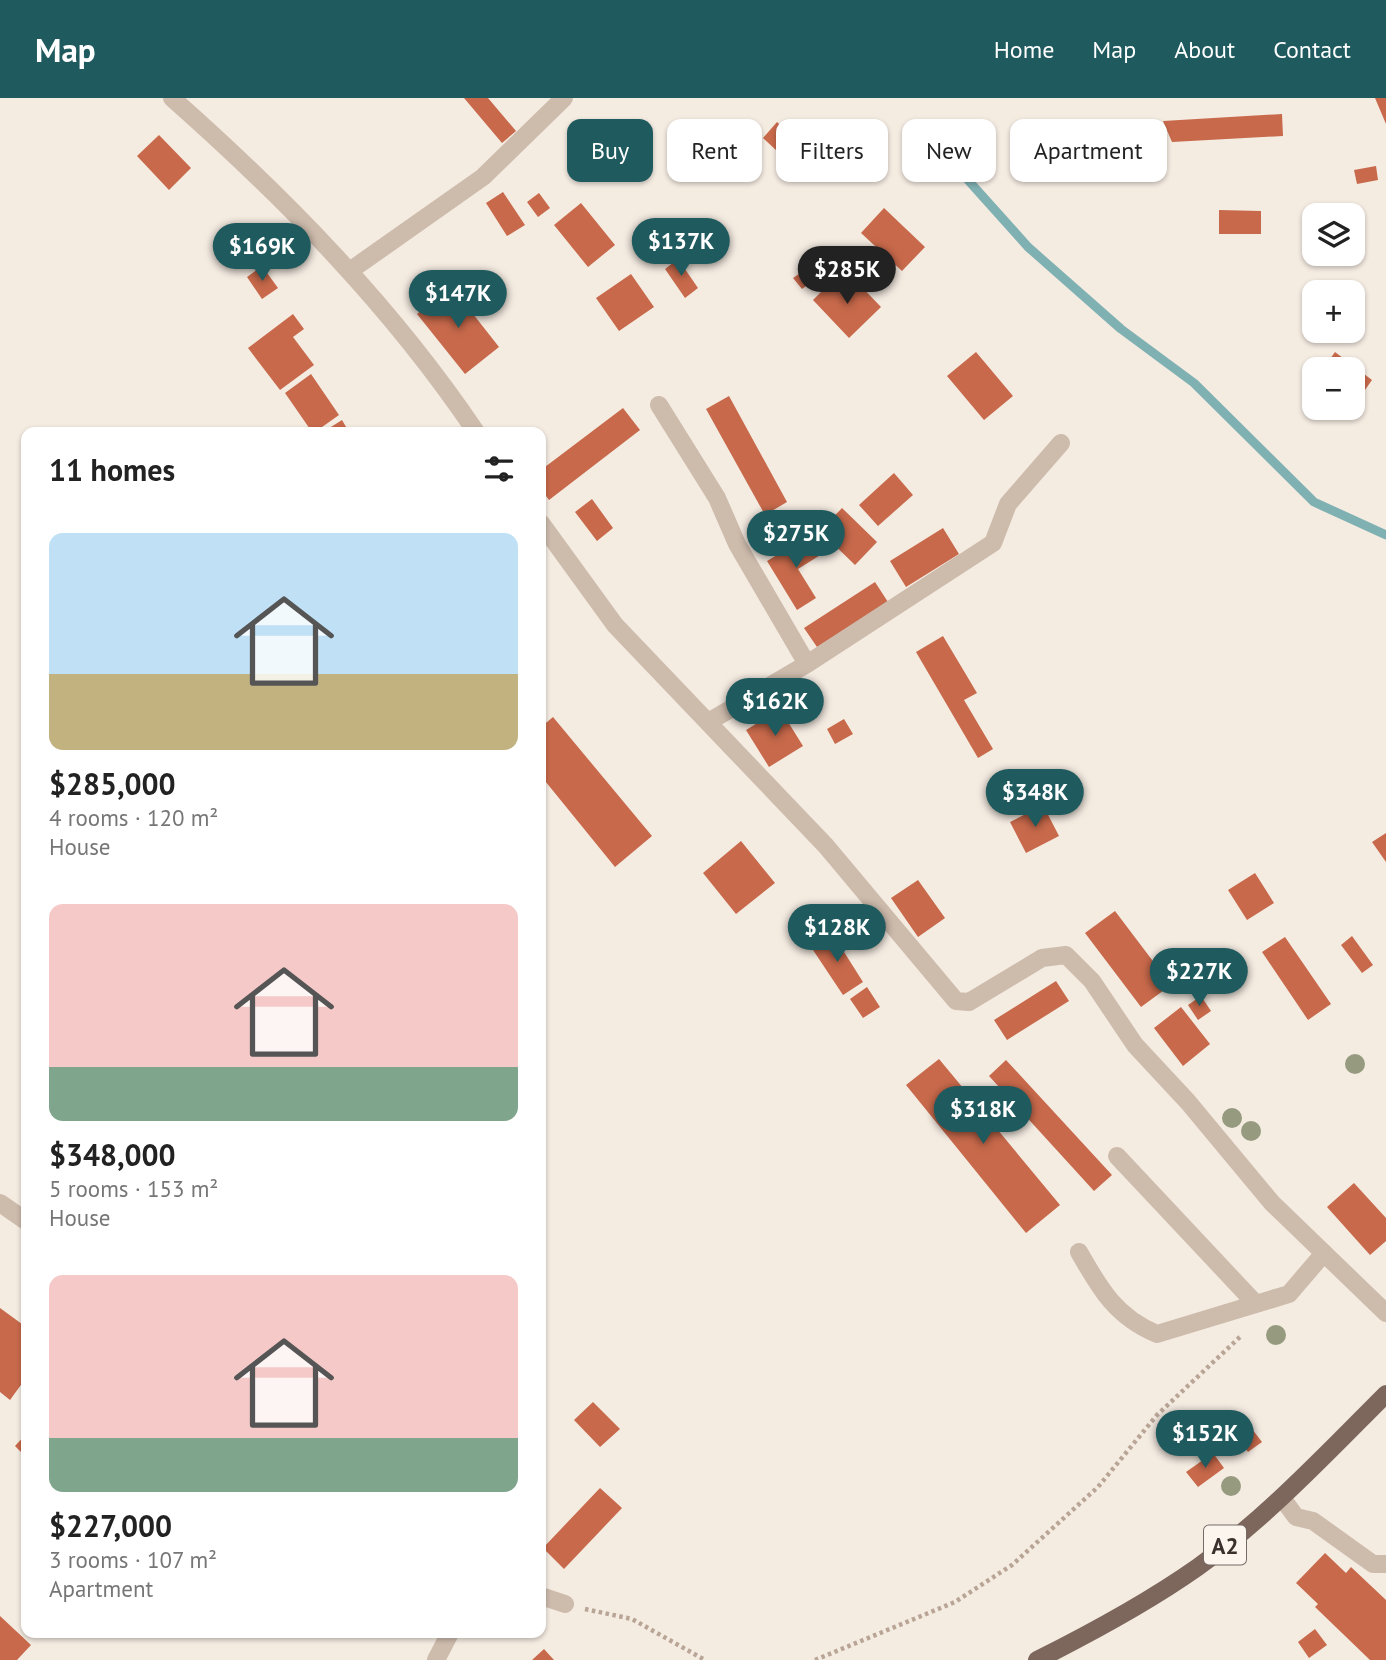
<!DOCTYPE html>
<html lang="en">
<head>
<meta charset="utf-8">
<style>
	:root { --surface:#fff; --page:#f2f2f2; --text:#222; --muted:#767676; --accent:#1f5a5e }
	body { margin:0; font-family:"PT Sans",sans-serif; background:var(--page); color:var(--text); height:100vh; display:flex; flex-direction:column; font-size:26px; white-space:nowrap }
	* { box-sizing:border-box; margin:0 }
	p { font-size:23px; color:var(--muted) }
	.icon { flex:none; width:38px; height:38px; fill:none; stroke:currentColor; stroke-width:2; stroke-linecap:round; stroke-linejoin:round }
	.map { position:relative; flex:1; overflow:hidden }
	.details { position:absolute; left:21px; top:329px; width:525px; height:1211px; display:flex; flex-direction:column; background:var(--surface); border-radius:14px; box-shadow:0 2px 5px #0004 }
	.details>* { flex:none }
	.banner { position:absolute; left:567px; top:21px; width:665px; height:63px; display:flex; gap:14px }
	.buttons { position:absolute; left:1302px; top:105px; display:grid; gap:14px }
	.buttons a { display:grid; place-items:center; width:63px; height:63px; border-radius:14px; background:var(--surface); box-shadow:0 2px 5px #0004; font-size:35px }
	.price { position:absolute; translate:-50% -60px; padding:0 16px; border-radius:24px; background:var(--accent); color:#fff; font-size:23px; line-height:46px; filter:drop-shadow(0 2px 4px #0008) }
	.price::after { content:''; position:absolute; left:50%; top:42px; width:21px; height:16px; margin-left:-10px; background:inherit; clip-path:polygon(0 0,100% 0,50% 100%) }
	.price.selected { background:#222; color:#fff }
	ul { padding:0; list-style:none }
	li { display:grid; align-content:center; gap:14px; height:371px; padding:0 28px }
	li span { display:grid; place-items:center; height:217px; border-radius:14px; color:#555 }
	li>.icon { margin-inline-start:auto }
	span .icon { width:126px; height:126px; fill:#fffc; stroke-width:1 }
	li b { font-size:30px }
	h2 { display:flex; justify-content:space-between; align-items:center; height:84px; padding:0 28px; font-size:30px }
	.chip { padding:0 24px; border-radius:14px; background:var(--surface); box-shadow:0 2px 5px #0004; font-size:24px; line-height:63px }
	.chip.selected { background:var(--accent); color:#fff }
	header { display:flex; align-items:center; gap:42px; box-sizing:border-box; height:98px; padding:0 35px; background:var(--accent); color:#fff }
	header strong { font-size:33px }
	nav { display:flex; gap:38px; margin-inline-start:auto; font-size:24px }
	.map>svg:first-child { display:block }
	.lines { fill:none; stroke-linecap:round; stroke-linejoin:round }
	.stream { stroke:#7fb0b2; stroke-width:9 }
	.building { fill:#c8694b }
	.path { stroke:#b9a596; stroke-width:4.5; stroke-dasharray:3.5 3.5; stroke-linecap:butt }
	.service { stroke:#cdbbac; stroke-width:18 }
	.minor { stroke:#cdbbac; stroke-width:18 }
	.primary { stroke:#7d675c; stroke-width:18 }
	.tree { fill:#969b7f }
	.labels { text-anchor:middle; dominant-baseline:central; stroke-width:5; stroke-linejoin:round; paint-order:stroke }
	.shield { fill:#fbf5ee; stroke:#756b66; stroke-width:2 }
	.shield-label { font-size:23px; font-weight:bold; fill:#3b302b }
</style>
</head>
<body>
<header>
<strong>Map</strong>
<nav><a>Home</a><a>Map</a><a>About</a><a>Contact</a></nav>
</header>
<div class="map">
<svg width="1386" height="1562" viewBox="0 0 1386 1562">
	<rect width="100%" height="100%" fill="#f4ebe1"/>
	<g class="lines">
		<!-- stream -->
		<path class="stream" d="M950 62 1028 149 1121 231 1194 285 1314 404 1386 437"/>
	</g>
	<!-- building -->
	<path class="building" d="M464 0H488L516 33 502 45Z
		M1375 0H1386V26Z
		M1282 16 1283 38 1172 44 1163 23Z
		M777 24 805 51 791 66 763 40Z
		M159 37 191 70 169 92 137 58Z
		M1376 68 1378 82 1357 86 1354 72Z
		M503 94 525 127 507 138 486 105Z
		M539 95 550 110 538 119 527 104Z
		M581 105 615 147 588 169 554 127Z
		M884 110 925 149 902 173 861 135Z
		M1219 112 1261 113V136H1219Z
		M678 161 698 190 685 200 665 171Z
		M262 168 278 190 262 201 247 179Z
		M806 171 813 183 802 191 793 180Z
		M631 176 654 209 619 233 596 200Z
		M854 181 881 209 849 240 813 202 833 182 842 192Z
		M451 188 499 249 465 276 417 216Z
		M293 216 304 231 293 239 314 267 280 292 248 250Z
		M976 254 1013 298 984 322 947 278Z
		M1335 254 1372 282 1353 309V271H1323Z
		M311 276 339 317 315 334H312L285 295Z
		M729 298 787 404 765 417 706 311Z
		M623 310 640 332 549 402 541 391V372Z
		M342 322 349 334H323Z
		M894 375 913 397 878 428 859 407Z
		M592 401 613 430 597 443 575 414Z
		M842 410 877 444 855 467 820 433Z
		M943 430 959 456 906 489 890 463Z
		M810 437 822 456 798 471 816 500 797 512 767 463Z
		M875 484 888 504 817 549 804 530Z
		M943 538 977 595 964 602 993 651 978 660 916 554Z
		M780 611 803 648 769 669 746 632Z
		M553 619 652 738 615 769 541 678V629Z
		M844 621 853 636 835 646 827 631Z
		M1043 707 1059 738 1026 755 1010 724Z
		M1386 735V764L1372 744Z
		M741 743 775 785 736 816 703 775Z
		M1255 775 1274 805 1247 822 1228 792Z
		M918 782 945 820 918 839 891 800Z
		M1115 813 1171 887 1141 909 1085 835Z
		M832 835 863 884 843 897 811 849Z
		M1352 838 1373 867 1362 875 1341 847Z
		M1285 839 1331 906 1308 922 1262 854Z
		M1056 883 1069 903 1007 942 994 922Z
		M867 889 880 909 863 920 850 901Z
		M1201 898 1211 913 1198 922 1188 907Z
		M1181 909 1210 946 1183 968 1154 930Z
		M939 961 1060 1107 1026 1135 906 987Z
		M1006 962 1112 1077 1094 1093 989 978Z
		M1354 1085 1386 1120V1143L1370 1157 1327 1109Z
		M0 1210 26 1229V1280L10 1302 0 1294Z
		M593 1304 620 1331 600 1349 574 1322Z
		M1249 1327 1262 1344 1248 1354 1236 1338Z
		M26 1336V1359L15 1348Z
		M1213 1355 1224 1370 1198 1389 1186 1374Z
		M600 1390 622 1410 564 1471 543 1450Z
		M1325 1455 1346 1475 1351 1469 1386 1502V1562H1370L1315 1509 1318 1506 1296 1485Z
		M0 1518 31 1547 17 1562H0Z
		M1315 1531 1327 1547 1309 1560 1298 1544Z
		M544 1551 554 1562H532Z"/>
	<g class="lines">
		<!-- path -->
		<path class="path" d="M585 1511 632 1521 705 1562
			M815 1562 955 1504 1012 1467 1098 1389 1157 1317 1242 1237"/>
		<!-- service -->
		<path class="service" d="M659 307 717 400 737 446 807 566
			M710 623 807 566 993 445 1008 406 1061 345
			M1117 1058 1255 1205
			M1079 1154C1100 1191 1116 1219 1157 1236L1289 1196 1324 1155
			M1282 1400 1296 1419 1313 1423 1373 1466H1386"/>
		<!-- minor -->
		<path class="minor" d="M172 0C286 101 391 208 476 334
			M351 172 483 79 564 0
			M541 425 615 527 826 748 956 903 969 904 1042 860 1066 857 1092 883 1135 947 1188 1004 1272 1105 1386 1215
			M0 1105 26 1123
			M541 1498 565 1506
			M436 1562 450 1535"/>
		<!-- primary -->
		<path class="primary" d="M1037 1562C1093 1534 1147 1505 1198 1469 1267 1419 1326 1356 1386 1296"/>
	</g>
	<!-- trees -->
	<g class="tree">
		<circle cx="1355" cy="966" r="10"/>
		<circle cx="1232" cy="1020" r="10"/>
		<circle cx="1251" cy="1033" r="10"/>
		<circle cx="1276" cy="1237" r="10"/>
		<circle cx="1231" cy="1388" r="10"/>
	</g>
	<g class="labels">
		<!-- shield labels -->
		<rect class="shield" x="1204" y="1427.5" width="42" height="39" rx="5"/>
		<g class="shield-label">
			<text x="1225" y="1447">A2</text>
		</g>
	</g>
</svg>
<div class="buttons">
<a><svg class="icon" aria-label="layers" viewBox="0 0 24 24"><path d="M12 4l9 5-9 5-9-5zM3 14l9 5 9-5"/></svg></a>
<a>+</a>
<a>−</a>
</div>
<b class="price" style="left:681px;top:180px">$137K</b>
<b class="price" style="left:262px;top:185px">$169K</b>
<b class="price selected" style="left:847px;top:208px">$285K</b>
<b class="price" style="left:458px;top:232px">$147K</b>
<b class="price" style="left:796px;top:472px">$275K</b>
<b class="price" style="left:775px;top:640px">$162K</b>
<b class="price" style="left:1035px;top:731px">$348K</b>
<b class="price" style="left:837px;top:866px">$128K</b>
<b class="price" style="left:1199px;top:910px">$227K</b>
<b class="price" style="left:983px;top:1048px">$318K</b>
<b class="price" style="left:1205px;top:1372px">$152K</b>
<div class="banner">
<a class="chip selected">Buy</a>
<a class="chip">Rent</a>
<a class="chip">Filters</a>
<a class="chip">New</a>
<a class="chip">Apartment</a>
</div>
<section class="details">
<h2>11 homes<svg class="icon" aria-label="filters" viewBox="0 0 24 24"><path d="M4 7h16M4 17h16"/><circle cx="9" cy="7" r="2"/><circle cx="15" cy="17" r="2"/></svg></h2>
<ul>
<li><span style="background:linear-gradient(#bfe0f5 65%,#c2b280 0)"><svg class="icon" aria-label="home" viewBox="0 0 24 24"><path d="M3 11l9-7 9 7M6 9v11h12V9"/></svg></span><div><b>$285,000</b><p>4 rooms · 120 m²</p><p>House</p></div></li>
<li><span style="background:linear-gradient(#f6c9c9 75%,#7fa58c 0)"><svg class="icon" aria-label="home" viewBox="0 0 24 24"><path d="M3 11l9-7 9 7M6 9v11h12V9"/></svg></span><div><b>$348,000</b><p>5 rooms · 153 m²</p><p>House</p></div></li>
<li><span style="background:linear-gradient(#f6c9c9 75%,#7fa58c 0)"><svg class="icon" aria-label="home" viewBox="0 0 24 24"><path d="M3 11l9-7 9 7M6 9v11h12V9"/></svg></span><div><b>$227,000</b><p>3 rooms · 107 m²</p><p>Apartment</p></div></li>
</ul>
</section>
</div>
</body>
</html>
